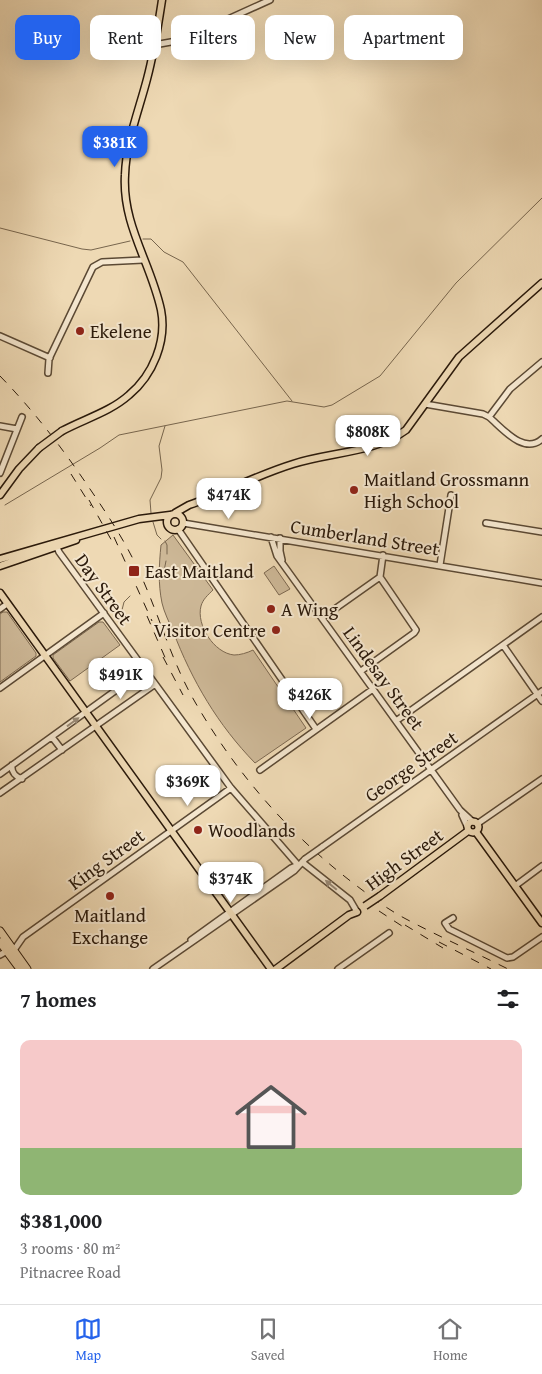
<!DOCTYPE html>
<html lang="en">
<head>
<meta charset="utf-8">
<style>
	:root { --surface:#fff; --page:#f6f6f6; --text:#202124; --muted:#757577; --line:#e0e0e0; --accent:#2563eb }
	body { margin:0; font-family:"Gentium Book Plus",serif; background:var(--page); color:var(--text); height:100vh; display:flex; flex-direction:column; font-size:19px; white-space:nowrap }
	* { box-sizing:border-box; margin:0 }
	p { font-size:16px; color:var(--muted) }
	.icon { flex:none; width:28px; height:28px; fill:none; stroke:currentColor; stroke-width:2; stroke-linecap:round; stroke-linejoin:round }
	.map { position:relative; height:969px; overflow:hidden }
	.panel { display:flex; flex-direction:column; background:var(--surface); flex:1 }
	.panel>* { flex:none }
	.hud { position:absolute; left:15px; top:15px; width:512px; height:45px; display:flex; gap:10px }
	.price { position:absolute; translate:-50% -42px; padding:0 11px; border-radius:10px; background:#fff; color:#222; font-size:16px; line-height:32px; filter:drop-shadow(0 1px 2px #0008) }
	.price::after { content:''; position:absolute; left:50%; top:30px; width:15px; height:11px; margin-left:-8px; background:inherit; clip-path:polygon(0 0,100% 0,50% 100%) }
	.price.active { background:var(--accent); color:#fff }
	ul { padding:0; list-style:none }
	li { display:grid; align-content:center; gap:10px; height:265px; padding:0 20px }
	li span { display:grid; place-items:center; height:155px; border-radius:10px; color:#555 }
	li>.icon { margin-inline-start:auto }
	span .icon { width:90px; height:90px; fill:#fffc; stroke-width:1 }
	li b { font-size:21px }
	h2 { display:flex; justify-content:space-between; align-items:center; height:60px; padding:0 20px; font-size:21px }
	.pill { padding:0 18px; border-radius:10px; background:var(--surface); box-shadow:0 5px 20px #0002; font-size:18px; line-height:45px }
	.pill.active { background:var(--accent); color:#fff }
	.tabs { display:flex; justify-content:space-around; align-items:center; height:70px; border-top:1px solid var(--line); background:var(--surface); font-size:14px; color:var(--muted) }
	.tabs a { display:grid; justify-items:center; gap:2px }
	.tabs .active { color:var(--accent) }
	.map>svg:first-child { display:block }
	.green { fill:#cdb897; stroke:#7c6850 }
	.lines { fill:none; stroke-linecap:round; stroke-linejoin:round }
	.stream { stroke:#77654d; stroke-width:1 }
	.minor-casing { stroke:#5b4934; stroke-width:8 }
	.major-casing { stroke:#2a190a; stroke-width:9 }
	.highway-casing { stroke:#2a190a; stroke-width:9 }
	.minor { stroke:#f4e6ce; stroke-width:5 }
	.major { stroke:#eed9b4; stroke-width:6 }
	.highway { stroke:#eed9b4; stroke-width:7 }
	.rail { stroke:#2a190a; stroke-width:1; stroke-dasharray:9 9; stroke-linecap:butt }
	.minor-bridge-casing { stroke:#5b4934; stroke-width:8; stroke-linecap:butt }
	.major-bridge-casing { stroke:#2a190a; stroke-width:9; stroke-linecap:butt }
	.minor-bridge { stroke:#f4e6ce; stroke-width:5 }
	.major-bridge { stroke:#eed9b4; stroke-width:6 }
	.oneway { fill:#998a76 }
	.poi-dot { fill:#8f2418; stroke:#f4e6ce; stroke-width:2 }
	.labels { text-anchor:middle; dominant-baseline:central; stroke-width:4; stroke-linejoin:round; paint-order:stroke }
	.poi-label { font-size:19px; fill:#2a190a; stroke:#f4e6ce; text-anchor:start }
	.street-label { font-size:19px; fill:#2a190a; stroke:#f4e6ce }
</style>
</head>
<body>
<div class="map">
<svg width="542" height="969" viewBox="0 0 542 969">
	<rect width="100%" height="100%" fill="#eed9b4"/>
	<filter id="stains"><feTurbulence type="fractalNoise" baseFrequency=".004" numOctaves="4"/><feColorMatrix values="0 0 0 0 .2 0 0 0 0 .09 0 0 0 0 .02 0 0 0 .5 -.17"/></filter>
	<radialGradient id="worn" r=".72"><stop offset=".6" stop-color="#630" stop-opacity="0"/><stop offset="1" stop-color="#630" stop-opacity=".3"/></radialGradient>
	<!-- green -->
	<path class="green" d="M173 535 213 590C208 595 203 599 201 606 196 625 214 653 234 655 240 655 247 653 253 650L306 728 255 763C218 725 192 681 173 631 169 622 164 612 162 603 158 584 159 565 161 545Z
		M274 566 290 589 279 595 264 573Z
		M3 612H7L36 653V656L0 682V614Z
		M99 622H103L120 645 70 681 53 658V655Z"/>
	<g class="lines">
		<!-- stream -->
		<path class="stream" d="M0 228 82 249 91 250 130 241
			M143 239H151L164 252 183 262 292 401
			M5 505 100 448 119 435 287 401 324 407 332 405 380 376 456 283 542 198
			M151 513 150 500 161 478 162 470 159 446 165 426
			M153 522 157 535 161 539
			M165 541 167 545V554
			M163 576 166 561
			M119 622 124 602 130 596"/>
		<defs>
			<path id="minor" d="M154 45 182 40 270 0
				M0 336 50 358
				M48 373 49 359 93 267 102 262 143 260
				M425 404 483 414 489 417 510 389 542 362
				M489 417C503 429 524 455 542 439
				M0 426 17 429
				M0 473 22 417
				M183 523 542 583
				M486 523 542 532
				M178 529 316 729
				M271 537 277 556 460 810 473 822
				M280 538V551L282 560
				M56 545 59 552 231 788 298 865
				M440 565 451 495
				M0 609 7 604
				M322 618 380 577
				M503 645 542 701
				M361 671 414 633 416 630 380 577 383 555
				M0 688 104 613
				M396 721 542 617
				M52 737 62 750
				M12 765C11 772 16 777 22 779
				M260 770 373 689
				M0 774 144 670
				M0 793 154 685
				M462 815 467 826
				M477 824 542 779
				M322 847 542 691
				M302 862 350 900 357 912
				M515 886 542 866
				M453 918 445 923 449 929 507 958 513 957 542 937
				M191 940 291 868 298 865
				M14 950 23 937 231 788
				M0 955 7 951
				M153 969 294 871 305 859
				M338 969 389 933"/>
			<path id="major" d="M62 431C84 419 110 412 129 395 153 375 167 341 161 310 151 263 122 225 125 175 126 142 139 110 147 79 154 53 158 26 162 0
				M0 495 19 469 39 448
				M175 513 189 505C224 493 257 475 293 464 330 452 375 453 406 430L459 357 542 283
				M167 522a8 8 0 1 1 16 0a8 8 0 1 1-16 0Z
				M0 559 139 519 170 515
				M0 566 76 540
				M0 593 271 969
				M467.5 827a5.5 5.5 0 1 1 11 0a5.5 5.5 0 1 1-11 0Z
				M476 832 542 923
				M380 896 468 831
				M276 969 349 915 357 912"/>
			<path id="highway" d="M0 931 27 969
				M0 942 20 969"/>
		</defs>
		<!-- minor casing -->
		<use href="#minor" class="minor-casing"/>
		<!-- major casing -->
		<use href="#major" class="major-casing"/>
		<!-- highway casing -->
		<use href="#highway" class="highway-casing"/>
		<!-- minor -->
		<use href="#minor" class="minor"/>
		<!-- major -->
		<use href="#major" class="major"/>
		<!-- highway -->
		<use href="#highway" class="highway"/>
		<!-- rail -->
		<path class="rail" d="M0 376C34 411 63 449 90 489 107 514 123 538 136 565 158 610 170 659 195 702 236 773 288 833 353 883 370 896 387 909 406 919 440 937 474 952 508 969
			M71 474 91 506
			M89 500 113 543
			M114 537 152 621
			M147 616 167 662
			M163 657 183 695
			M379 911 408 930
			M405 925 443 948
			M439 942 491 969"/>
		<defs>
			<path id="minor-bridge" d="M305 859 322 847"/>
			<path id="major-bridge" d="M39 448 62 431
				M365 906 380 896"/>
		</defs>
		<!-- minor-bridge casing -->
		<use href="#minor-bridge" class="minor-bridge-casing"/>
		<!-- major-bridge casing -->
		<use href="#major-bridge" class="major-bridge-casing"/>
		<!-- minor-bridge -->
		<use href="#minor-bridge" class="minor-bridge"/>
		<!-- major-bridge -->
		<use href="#major-bridge" class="major-bridge"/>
	</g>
	<!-- one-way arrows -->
	<defs><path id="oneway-solid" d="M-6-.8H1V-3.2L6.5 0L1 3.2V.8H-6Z" transform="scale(1.25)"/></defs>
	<g class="oneway">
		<use href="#oneway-solid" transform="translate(73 722) rotate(-36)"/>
		<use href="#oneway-solid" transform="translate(331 885) rotate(-140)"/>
	</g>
	<!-- markers -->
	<g class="poi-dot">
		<circle cx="80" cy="331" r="5"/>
		<circle cx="354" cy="490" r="5"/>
		<rect x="128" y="565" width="12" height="12" rx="2.5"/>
		<circle cx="271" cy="609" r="5"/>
		<circle cx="276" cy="630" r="5"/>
		<circle cx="198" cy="830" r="5"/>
		<circle cx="110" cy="896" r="5"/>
	</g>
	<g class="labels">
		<!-- poi labels -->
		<g class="poi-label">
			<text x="90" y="331">Ekelene</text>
			<text x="364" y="479">Maitland Grossmann<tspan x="364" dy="22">High School</tspan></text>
			<text x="145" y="571">East Maitland</text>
			<text x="281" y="609">A Wing</text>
			<text x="266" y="630" text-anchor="end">Visitor Centre</text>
			<text x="208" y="830">Woodlands</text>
			<text x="110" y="915" text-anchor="middle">Maitland<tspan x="110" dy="22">Exchange</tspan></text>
		</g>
		<!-- street labels -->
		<g class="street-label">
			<text transform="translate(365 537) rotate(9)">Cumberland Street</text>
			<text transform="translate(104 589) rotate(54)">Day Street</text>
			<text transform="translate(384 678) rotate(54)">Lindesay Street</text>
			<text transform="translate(411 766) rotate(-35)">George Street</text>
			<text transform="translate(106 859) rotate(-36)">King Street</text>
			<text transform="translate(404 859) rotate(-36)">High Street</text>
		</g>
	</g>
	<rect width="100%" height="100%" filter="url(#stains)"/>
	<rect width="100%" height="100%" fill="url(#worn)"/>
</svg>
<b class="price active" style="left:115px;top:168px">$381K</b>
<b class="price" style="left:368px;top:457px">$808K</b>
<b class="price" style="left:229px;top:520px">$474K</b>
<b class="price" style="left:121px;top:700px">$491K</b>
<b class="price" style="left:310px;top:720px">$426K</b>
<b class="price" style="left:188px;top:807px">$369K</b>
<b class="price" style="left:231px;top:904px">$374K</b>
<div class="hud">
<a class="pill active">Buy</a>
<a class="pill">Rent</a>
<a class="pill">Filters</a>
<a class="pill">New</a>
<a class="pill">Apartment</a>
</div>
</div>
<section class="panel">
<h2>7 homes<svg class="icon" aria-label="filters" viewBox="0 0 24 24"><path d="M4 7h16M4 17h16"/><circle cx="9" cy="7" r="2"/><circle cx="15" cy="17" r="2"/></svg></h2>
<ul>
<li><span style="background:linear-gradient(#f6c9c9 70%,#8fb573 0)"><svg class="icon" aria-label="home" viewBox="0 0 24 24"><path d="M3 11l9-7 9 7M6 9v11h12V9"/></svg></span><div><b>$381,000</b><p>3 rooms · 80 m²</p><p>Pitnacree Road</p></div></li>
</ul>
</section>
<nav class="tabs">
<a class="active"><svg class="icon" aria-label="map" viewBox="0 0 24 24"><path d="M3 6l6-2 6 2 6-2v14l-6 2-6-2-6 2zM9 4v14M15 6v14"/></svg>Map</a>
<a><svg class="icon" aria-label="saved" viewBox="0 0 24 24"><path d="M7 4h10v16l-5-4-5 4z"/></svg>Saved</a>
<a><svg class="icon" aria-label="home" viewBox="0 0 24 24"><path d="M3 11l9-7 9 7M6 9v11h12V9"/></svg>Home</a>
</nav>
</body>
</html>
